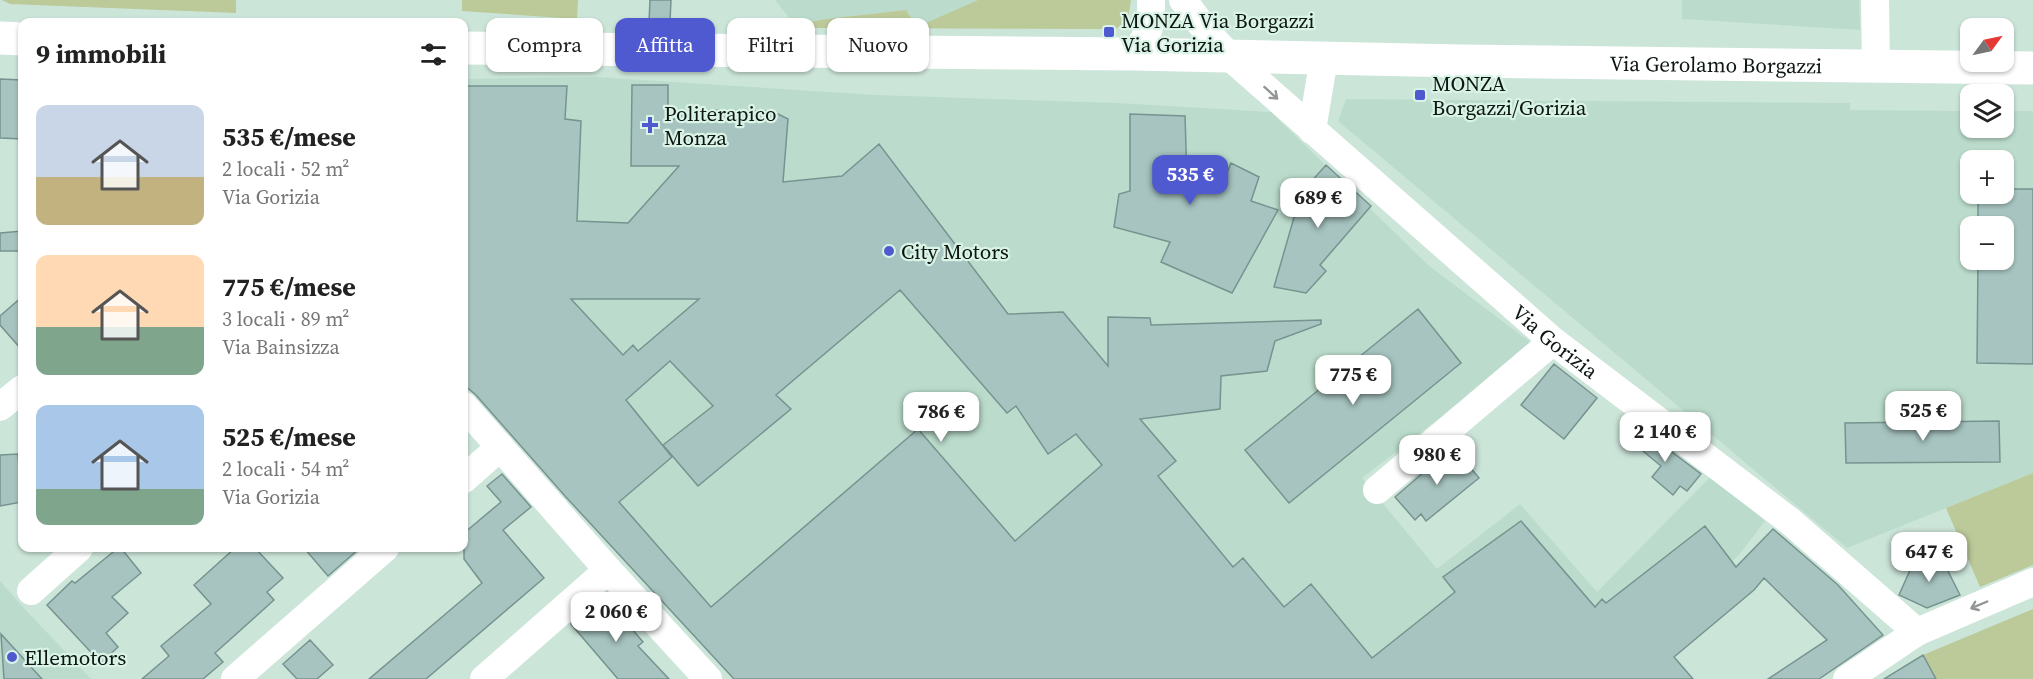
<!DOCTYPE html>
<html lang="it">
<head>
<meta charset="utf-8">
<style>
	:root { --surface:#fff; --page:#f2f2f2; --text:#222; --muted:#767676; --accent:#505ad0 }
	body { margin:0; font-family:"Source Serif 4",serif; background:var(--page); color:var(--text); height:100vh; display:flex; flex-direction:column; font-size:22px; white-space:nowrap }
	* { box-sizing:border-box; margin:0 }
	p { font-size:20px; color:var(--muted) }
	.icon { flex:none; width:33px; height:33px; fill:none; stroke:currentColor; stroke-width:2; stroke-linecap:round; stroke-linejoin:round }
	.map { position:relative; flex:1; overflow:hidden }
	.side { position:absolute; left:18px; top:18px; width:450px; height:534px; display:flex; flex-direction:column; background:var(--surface); border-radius:12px; box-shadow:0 2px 4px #0004 }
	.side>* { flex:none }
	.guide { position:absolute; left:486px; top:18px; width:570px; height:54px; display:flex; gap:12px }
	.needle { width:39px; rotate:57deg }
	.tools { position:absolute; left:1960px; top:18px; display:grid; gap:12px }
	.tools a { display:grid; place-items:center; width:54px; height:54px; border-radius:12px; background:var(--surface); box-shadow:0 2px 4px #0004; font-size:30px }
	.price { position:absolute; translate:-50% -51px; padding:0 14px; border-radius:12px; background:#fff; color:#222; font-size:20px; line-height:39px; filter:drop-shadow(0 2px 3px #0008) }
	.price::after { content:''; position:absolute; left:50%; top:36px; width:18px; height:14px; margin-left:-9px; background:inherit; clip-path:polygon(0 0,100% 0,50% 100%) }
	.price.current { background:var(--accent); color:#fff }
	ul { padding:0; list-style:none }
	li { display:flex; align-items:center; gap:18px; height:150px; padding:0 18px }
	li span { display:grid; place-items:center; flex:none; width:168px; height:120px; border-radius:12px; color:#555 }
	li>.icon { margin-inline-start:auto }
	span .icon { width:72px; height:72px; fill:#fffc; stroke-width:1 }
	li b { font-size:26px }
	h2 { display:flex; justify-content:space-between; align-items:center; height:72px; padding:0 18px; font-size:26px }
	.chip { padding:0 21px; border-radius:12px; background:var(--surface); box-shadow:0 2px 4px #0004; font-size:21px; line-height:54px }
	.chip.current { background:var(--accent); color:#fff }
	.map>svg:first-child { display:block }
	.built { fill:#bbdccc; fill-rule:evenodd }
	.green { fill:#bcc998 }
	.building { fill:#a7c4c0; stroke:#77938f; stroke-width:1.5; fill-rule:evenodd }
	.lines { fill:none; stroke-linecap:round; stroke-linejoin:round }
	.minor { stroke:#fff; stroke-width:28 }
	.major { stroke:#fff; stroke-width:33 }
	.oneway { stroke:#929694 }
	.poi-dot { fill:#505ad0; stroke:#d9f3e6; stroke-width:2 }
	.labels { text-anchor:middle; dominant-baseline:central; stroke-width:4.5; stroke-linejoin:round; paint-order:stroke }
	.poi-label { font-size:21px; fill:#0d1612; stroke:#d9f3e6; text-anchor:start }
	.street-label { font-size:21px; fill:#0d1612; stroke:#d9f3e6 }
</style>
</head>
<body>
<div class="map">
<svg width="2033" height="679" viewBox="0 0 2033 679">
	<rect width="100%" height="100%" fill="#cce5d9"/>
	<!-- built -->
	<path class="built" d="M775 0H978L917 28 906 10 826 19 795 25Z
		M1682 0H1859L1860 30 1682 19Z
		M595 77 876 95 1118 103 1271 112 1428 265 1534 345 1362 478 1437 569 1520 504 1597 592 1712 475 1765 521 1739 555 1630 651 734 679 464 385V79Z
		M1346 99 1850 103V110L1971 111V128H2004V111H2033V473L1847 548 1338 121ZM1971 160H2004V194H1971ZM1971 226H2004V260H1971Z
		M0 581 22 606 91 679H0Z"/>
	<!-- green -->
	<path class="green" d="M2 0H236V13L10 4Z
		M462 0H578L577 19 462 11Z
		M978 0H1131L1128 19 1116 29 815 28 799 24 826 19 906 10 917 27Z
		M2033 473V565L1980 587 1946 508Z
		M2033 609V679H1936L1923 655Z"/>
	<!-- building -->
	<path class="building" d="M650 0H671L670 22H649Z
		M0 79 22 80V139L0 138Z
		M632 85H668V122L694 110 772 111 788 119 783 182 842 176 879 144 1008 314 1063 312 1108 366V317L1150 318 1151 325 1321 320V324L1275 341 1267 371 1221 376 1220 409 1140 419 1176 461 1158 476 1233 567 1243 558 1284 607 1311 584 1372 658 1455 592 1443 577 1521 521 1595 607 1602 599 1606 603 1705 526 1736 567 1773 529 1838 585 1883 635 1819 679H1768L1827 640 1764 578 1754 590 1674 657 1693 679H734L565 496 476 395 464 385V86H567L565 119 581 121 577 221 628 223 679 166H631ZM900 290 1007 413 1016 406 1048 454 1076 434 1102 465 1015 541 918 429 711 607 619 502 672 457 626 400 670 361 713 406 663 445 698 486 791 409 776 395ZM571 299H699L638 351 633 345 623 355Z
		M1130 114 1185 116 1187 180 1220 190 1231 163 1259 177 1251 201 1278 210 1232 293 1161 262 1170 242 1114 227 1119 194 1130 191Z
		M1326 165 1371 206 1320 265 1326 271 1306 293 1274 287 1301 193Z
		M2004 189H2033V364L1977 363 1978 260H2004V226H1978V194H2004Z
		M22 231V251H0V233Z
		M22 297V350L0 325V316Z
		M1418 309 1461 363 1289 503 1245 450Z
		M1554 364 1597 398 1564 439 1521 405Z
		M1999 421 2000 462 1846 463 1845 423Z
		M1636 425 1701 474 1687 491 1680 486 1673 495 1652 477 1661 466 1626 437Z
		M1453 447 1479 478 1426 521 1421 514 1415 520 1395 497Z
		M18 454 22 502 0 506V455Z
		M502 474 531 507 503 530 544 578 426 679H369L482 583 464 559V533L501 502 487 486Z
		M118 548H121L141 573 112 597 128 613 106 633 118 647 101 663 47 605 72 581 75 583Z
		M235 548H255L283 578 267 592 274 600 215 653 223 662 203 679H142L169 656 161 646 211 604 194 585Z
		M304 548H360L328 576Z
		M1939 553 1960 595 1927 608 1899 595 1915 559 1921 563Z
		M604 596 643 642 638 646 669 679H618L571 624Z
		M1 634 42 679H4Z
		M310 640 333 665 317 679H297L283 664Z
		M1923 655 1936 679H1884Z"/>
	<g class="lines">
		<!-- minor -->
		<g class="minor">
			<path id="s1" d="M1183 0 1206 31 1230 57 1553 341 1791 522 1917 632"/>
			<path d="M1875 0 1876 66"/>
			<path d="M1134 54C1149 35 1152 24 1151 0"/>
			<path d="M1312 130 1324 58"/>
			<path d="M464 406 608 570 708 679"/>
			<path d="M0 407 22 389"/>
			<path d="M464 479 500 447"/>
			<path d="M1377 490 1553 341"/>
			<path d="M31 591 79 548"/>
			<path d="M235 679 385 548"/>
			<path d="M484 679 608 570"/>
			<path d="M1847 679 1917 632 2033 582"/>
		</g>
		<!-- major -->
		<g class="major">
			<path d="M0 38 22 39"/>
			<path id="s2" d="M464 48 1134 54 1461 61 2033 68"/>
		</g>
	</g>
	<!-- one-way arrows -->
	<defs><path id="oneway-shaft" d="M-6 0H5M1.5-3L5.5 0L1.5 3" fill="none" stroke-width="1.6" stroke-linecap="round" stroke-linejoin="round" transform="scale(1.5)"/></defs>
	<g class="oneway">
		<use href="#oneway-shaft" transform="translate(1271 93) rotate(42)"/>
		<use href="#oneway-shaft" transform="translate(1979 605) rotate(157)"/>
	</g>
	<!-- markers -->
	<g class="poi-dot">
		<rect x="1103" y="26" width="12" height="12" rx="3"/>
		<rect x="1414" y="89" width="12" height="12" rx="3"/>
		<path d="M647 116h6v6h6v6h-6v6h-6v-6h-6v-6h6z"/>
		<circle cx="889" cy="251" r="6"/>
		<circle cx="12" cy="657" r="6"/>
	</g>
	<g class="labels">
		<!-- poi labels -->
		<g class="poi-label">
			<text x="1121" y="20">MONZA Via Borgazzi<tspan x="1121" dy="24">Via Gorizia</tspan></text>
			<text x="1432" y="83">MONZA<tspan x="1432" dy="24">Borgazzi/Gorizia</tspan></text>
			<text x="664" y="113">Politerapico<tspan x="664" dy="24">Monza</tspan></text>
			<text x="901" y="251">City Motors</text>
			<text x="24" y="657">Ellemotors</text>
		</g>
		<!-- street labels -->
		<g class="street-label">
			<text stroke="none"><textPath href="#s2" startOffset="1252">Via Gerolamo Borgazzi</textPath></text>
			<text stroke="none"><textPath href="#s1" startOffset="506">Via Gorizia</textPath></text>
		</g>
	</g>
</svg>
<div class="tools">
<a><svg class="needle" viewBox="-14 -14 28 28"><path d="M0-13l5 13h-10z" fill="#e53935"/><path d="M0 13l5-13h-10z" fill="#767676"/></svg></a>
<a><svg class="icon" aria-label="layers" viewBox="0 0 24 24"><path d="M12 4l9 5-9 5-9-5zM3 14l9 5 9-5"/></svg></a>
<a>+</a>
<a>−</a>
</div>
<b class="price current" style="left:1190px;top:206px">535 €</b>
<b class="price" style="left:1318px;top:229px">689 €</b>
<b class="price" style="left:1353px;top:406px">775 €</b>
<b class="price" style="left:1923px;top:442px">525 €</b>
<b class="price" style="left:941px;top:443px">786 €</b>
<b class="price" style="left:1665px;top:463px">2 140 €</b>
<b class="price" style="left:1437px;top:486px">980 €</b>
<b class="price" style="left:1929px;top:583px">647 €</b>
<b class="price" style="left:616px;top:643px">2 060 €</b>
<div class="guide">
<a class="chip">Compra</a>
<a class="chip current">Affitta</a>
<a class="chip">Filtri</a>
<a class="chip">Nuovo</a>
</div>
<section class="side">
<h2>9 immobili<svg class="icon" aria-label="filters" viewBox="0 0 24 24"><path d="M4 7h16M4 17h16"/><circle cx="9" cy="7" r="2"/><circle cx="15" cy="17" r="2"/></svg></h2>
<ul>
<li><span style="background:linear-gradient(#c9d6e8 60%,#c2b280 0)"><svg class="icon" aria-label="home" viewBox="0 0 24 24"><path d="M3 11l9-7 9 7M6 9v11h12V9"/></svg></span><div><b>535 €/mese</b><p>2 locali · 52 m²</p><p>Via Gorizia</p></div></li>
<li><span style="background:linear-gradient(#ffd9b3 60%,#7fa58c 0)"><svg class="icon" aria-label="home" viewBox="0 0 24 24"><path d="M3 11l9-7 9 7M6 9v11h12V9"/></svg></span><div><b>775 €/mese</b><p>3 locali · 89 m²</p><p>Via Bainsizza</p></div></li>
<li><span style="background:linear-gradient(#a9c7e8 70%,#7fa58c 0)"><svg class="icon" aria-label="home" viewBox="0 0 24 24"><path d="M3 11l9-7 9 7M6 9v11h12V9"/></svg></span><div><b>525 €/mese</b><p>2 locali · 54 m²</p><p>Via Gorizia</p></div></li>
</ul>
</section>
</div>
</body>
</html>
